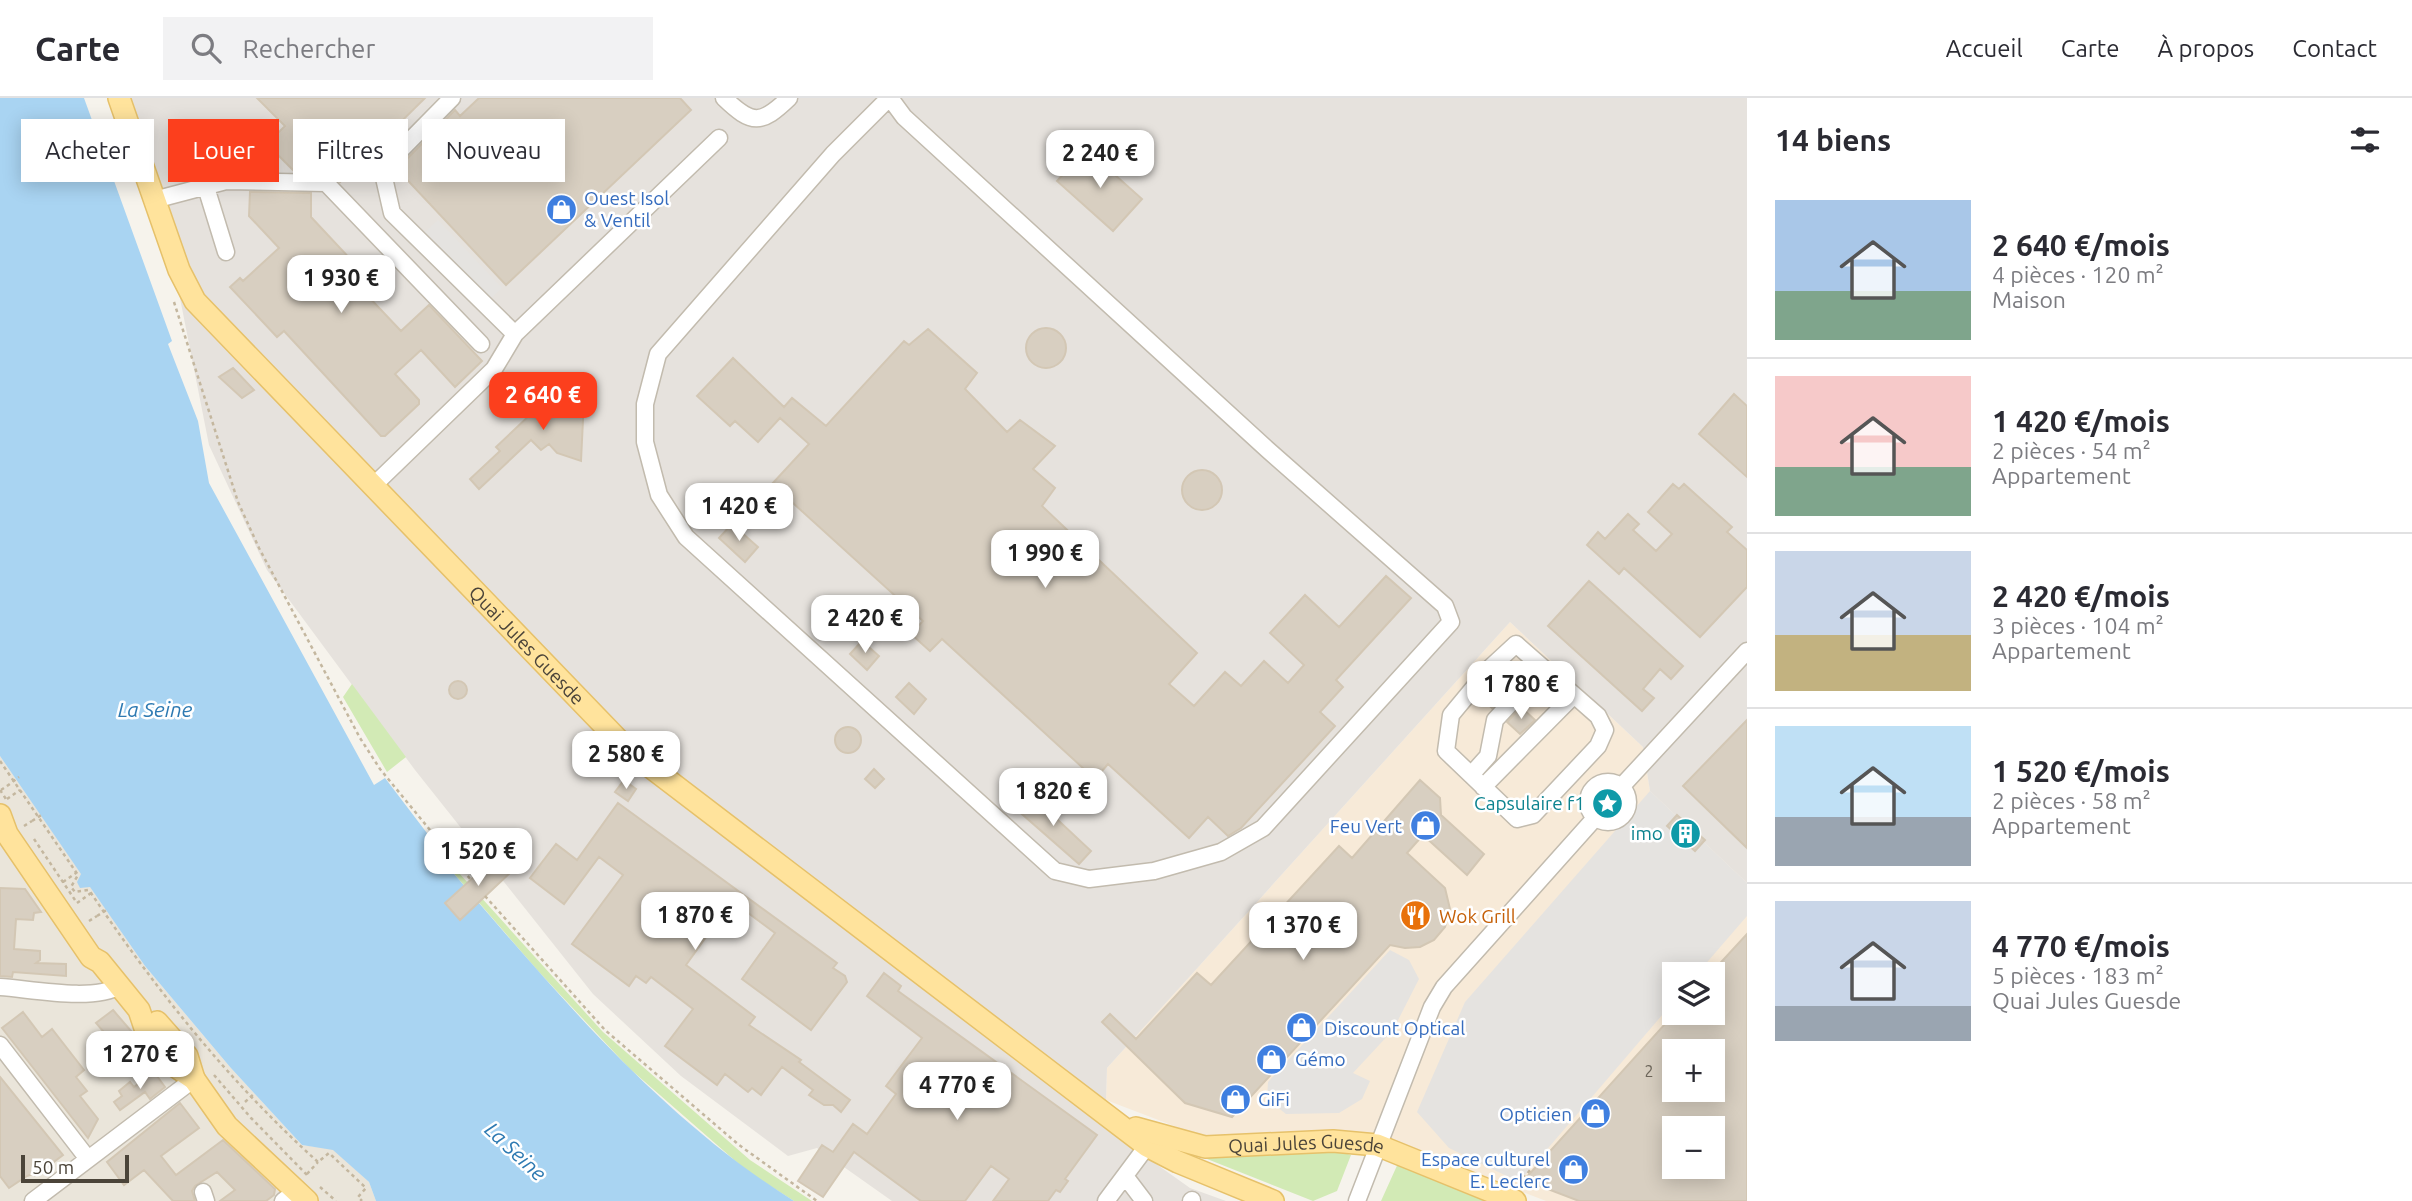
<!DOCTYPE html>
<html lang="fr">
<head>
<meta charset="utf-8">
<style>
	:root { --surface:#fff; --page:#f2f2f3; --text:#2b2b33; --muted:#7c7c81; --line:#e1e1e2; --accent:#fc3f1d }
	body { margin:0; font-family:Ubuntu,sans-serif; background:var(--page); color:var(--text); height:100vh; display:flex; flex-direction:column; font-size:26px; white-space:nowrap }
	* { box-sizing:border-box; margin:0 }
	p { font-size:23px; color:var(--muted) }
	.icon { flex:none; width:38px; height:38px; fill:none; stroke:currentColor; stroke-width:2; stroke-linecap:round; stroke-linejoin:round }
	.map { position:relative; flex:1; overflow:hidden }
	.drawer { display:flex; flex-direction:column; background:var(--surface); width:665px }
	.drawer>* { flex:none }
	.guide { position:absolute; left:21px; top:21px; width:665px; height:63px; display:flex; gap:14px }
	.fabs { position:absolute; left:1662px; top:864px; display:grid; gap:14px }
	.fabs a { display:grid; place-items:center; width:63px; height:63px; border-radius:0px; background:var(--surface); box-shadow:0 4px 18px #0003; font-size:35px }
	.scale { position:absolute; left:21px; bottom:18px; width:108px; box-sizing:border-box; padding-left:7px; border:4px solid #4b4439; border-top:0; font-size:19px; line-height:24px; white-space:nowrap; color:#4b4439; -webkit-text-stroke:5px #fff; paint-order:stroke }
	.price { position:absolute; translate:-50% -60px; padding:0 16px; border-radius:14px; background:#fff; color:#222; font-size:23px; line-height:46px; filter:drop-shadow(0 2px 4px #0008) }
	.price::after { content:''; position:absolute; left:50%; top:42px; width:21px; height:16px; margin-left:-10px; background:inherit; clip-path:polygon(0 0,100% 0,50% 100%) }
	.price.on { background:var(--accent); color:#fff }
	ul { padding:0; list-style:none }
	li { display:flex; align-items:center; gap:21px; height:175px; padding:0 28px }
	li+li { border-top:2px solid var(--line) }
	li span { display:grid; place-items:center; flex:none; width:196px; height:140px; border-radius:0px; color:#555 }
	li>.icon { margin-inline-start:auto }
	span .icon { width:84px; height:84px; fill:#fffc; stroke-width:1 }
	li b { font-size:30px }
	h2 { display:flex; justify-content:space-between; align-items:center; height:84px; padding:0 28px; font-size:30px }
	.chip { padding:0 24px; border-radius:0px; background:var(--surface); box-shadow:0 4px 18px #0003; font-size:24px; line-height:63px }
	.chip.on { background:var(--accent); color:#fff }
	header { display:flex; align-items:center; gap:42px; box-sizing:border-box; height:98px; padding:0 35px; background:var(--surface); border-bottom:2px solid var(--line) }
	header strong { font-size:33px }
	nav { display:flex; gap:38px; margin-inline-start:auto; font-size:24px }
	.search { width:490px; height:63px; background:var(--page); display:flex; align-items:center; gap:18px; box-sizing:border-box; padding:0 24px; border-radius:0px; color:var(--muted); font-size:26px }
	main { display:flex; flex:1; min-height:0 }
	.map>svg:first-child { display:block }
	.residential { fill:#eae5da }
	.commercial { fill:#f7ead8; fill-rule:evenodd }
	.industrial { fill:#e6e2dd }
	.green { fill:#d2eab5 }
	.parking { fill:#e5e3e0 }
	.water { fill:#a9d4f2 }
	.building { fill:#d8cfc1; stroke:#d3c7b4; stroke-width:2; fill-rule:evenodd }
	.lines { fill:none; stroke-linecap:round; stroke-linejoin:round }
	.minor-casing { stroke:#c2bbae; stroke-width:19 }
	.major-casing { stroke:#e6c16a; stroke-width:24 }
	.path { stroke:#c4b79f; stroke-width:2.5; stroke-dasharray:3.5 3.5; stroke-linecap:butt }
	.minor { stroke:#fff; stroke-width:16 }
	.major { stroke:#ffe39c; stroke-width:21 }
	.path-bridge { stroke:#c4b79f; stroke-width:2.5; stroke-dasharray:3.5 3.5; stroke-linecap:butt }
	.labels { text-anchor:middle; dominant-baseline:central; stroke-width:5; stroke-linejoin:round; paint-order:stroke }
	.number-label { font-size:16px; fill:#6e675b }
	.shop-label { font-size:19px; fill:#366cbe; stroke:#fff; text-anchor:start }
	.street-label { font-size:19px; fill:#4b4439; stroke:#fff }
	.culture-label { font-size:19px; fill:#0d838f; stroke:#fff; text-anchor:end }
	.food-label { font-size:19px; fill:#c56008; stroke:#fff; text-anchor:start }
	.water-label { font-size:21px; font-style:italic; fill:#2e7ab2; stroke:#fff }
</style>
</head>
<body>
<header>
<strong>Carte</strong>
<div class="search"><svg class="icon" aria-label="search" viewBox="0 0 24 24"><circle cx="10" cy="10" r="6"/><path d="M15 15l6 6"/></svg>Rechercher</div>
<nav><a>Accueil</a><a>Carte</a><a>À propos</a><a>Contact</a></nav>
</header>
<main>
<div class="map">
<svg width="1747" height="1103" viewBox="0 0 1747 1103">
	<rect width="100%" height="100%" fill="#f6f3ec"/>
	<!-- residential -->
	<path class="residential" d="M0 658 145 868 230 969 302 1047 333 1051 369 1084 376 1103H0Z"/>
	<!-- commercial -->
	<path class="commercial" d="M1510 524 1643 649 1650 693 1747 785V1103H1546L1399 1046 1203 1039 1106 1002 1107 970ZM1675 877H1713V915H1675ZM1675 954H1713V992H1675ZM1675 1031H1713V1069H1675Z"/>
	<!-- industrial -->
	<path class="industrial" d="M116 0H1747V785L1650 693 1643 649 1510 524 1107 970 1106 1002 1090 1019 1190 1090 1226 1103H892L817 1050 788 1058 681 978 593 896 415 672 267 472 209 347 178 190Z"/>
	<!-- green -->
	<path class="green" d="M352 586 406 659 387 674 343 599Z
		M449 764 603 934 750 1062 812 1103H794L748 1074 629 970 538 873 449 770Z
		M1200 1055H1344L1351 1057 1337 1093 1313 1103 1202 1059Z
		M1400 1061 1498 1103H1381Z"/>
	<!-- parking -->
	<path class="parking" d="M438 122 502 190 489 202 424 135Z
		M1650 693 1747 785V818L1696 877H1675V902L1519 1084 1449 1050 1417 1014 1465 904Z
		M1390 852 1409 862 1419 881 1393 932 1353 975 1370 983 1362 1001 1339 1015 1286 1016 1267 1001 1268 984Z"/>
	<!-- water -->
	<path class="water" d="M0 0H84L172 243 168 246 198 323 209 385 374 687 385 680 449 764V770C553 891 658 1018 794 1103H376L369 1084 333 1052 302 1047 230 969 145 868 90 789 80 790 77 784 81 776 0 658Z"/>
	<!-- building -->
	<path class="building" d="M257 0H425L340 84 312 56 294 73 267 46 285 28Z
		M479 0H680L691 12 506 187 397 71 455 12 460 18Z
		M1086 51 1142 101 1113 133 1057 83Z
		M250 94 311 95V119L355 166 346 175 401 233 429 207 482 263 455 289 421 252 395 276 419 302V306L385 338H381L284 233 277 239 230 189 240 180 243 183 279 150 249 118Z
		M1026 250a20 20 0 1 1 40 0a20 20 0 1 1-40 0Z
		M928 231 977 275 965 291 1007 334 1020 322 1055 348 1033 371 1055 390 1042 408 1197 555 1169 586 1194 608 1225 574 1241 588 1264 563 1288 585 1304 567 1270 535 1305 497 1339 529 1386 478 1411 500 1336 582 1343 589 1320 614 1335 628 1241 730 1228 738 1208 719 1189 740 1108 666 1095 681 942 541 930 553 911 536 923 523 772 386 809 346 780 320 758 344 735 323 730 328 697 298 733 260 784 309 792 300 826 328 904 243 909 247Z
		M233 270 254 292 242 300 219 279Z
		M567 282 584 301 581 363 557 355 549 346 541 352 531 342 479 391 470 381 500 353 496 349Z
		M1734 296 1747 308V379L1699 336Z
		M1182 392a20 20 0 1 1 40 0a20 20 0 1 1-40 0Z
		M1673 386 1679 391 1684 386 1732 429 1727 434 1747 452V489L1700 539 1624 470 1619 476 1587 447 1598 434 1605 441 1628 416 1639 426 1633 432 1656 453 1672 436 1648 414Z
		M732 426 758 449 745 464 719 440Z
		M1589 483 1683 568 1671 581 1660 571 1643 591 1654 600 1642 613 1548 528Z
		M862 543 879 558 867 572 850 556Z
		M449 592a9 9 0 1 1 18 0a9 9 0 1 1-18 0Z
		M909 585 926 601 914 616 896 599Z
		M1496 586 1505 595 1492 610 1482 601Z
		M1521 609 1535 622 1520 636 1507 624Z
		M1747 622V750L1683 688Z
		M835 642a13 13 0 1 1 26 0a13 13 0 1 1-26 0Z
		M874 671 884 681 875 690 865 681Z
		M624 682 636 691 628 703 615 694Z
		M1420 682 1440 700 1441 717 1484 756 1467 777 1423 737 1407 755 1445 790 1450 811 1445 829 1434 842 1420 849 1405 850 1390 847 1232 1019 1185 1005 1102 924 1110 916 1136 941 1197 875 1211 887 1339 748 1352 760Z
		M1029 695 1091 753 1079 766 1015 710Z
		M618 705 837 865 833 870 845 878 847 884 811 932 742 881 775 835 732 803 686 867 755 919 749 927 801 962 799 964 850 1002 841 1014 833 1007H824L809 997 813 992 782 969 761 997 752 990 748 994 725 976 717 987 665 948 693 911 651 879 646 885 636 878 629 888 572 846 623 777 599 759 564 806 530 780 556 746 577 762Z
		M1677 717 1705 742 1695 753 1667 728Z
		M497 758 511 774 460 822 445 805Z
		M0 790 25 791 41 814 34 815 33 822 16 821 14 851 40 853V862L36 865 66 866V878L13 874 12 879 0 878Z
		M1747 836V1103H1579L1524 1082 1675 915H1713V873ZM1675 954H1713V992H1675ZM1675 1031H1713V1069H1675Z
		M884 875 901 888 898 893 1097 1037 1065 1081 1068 1083 1060 1094 1056 1092 1048 1103H993L1009 1081 991 1068 965 1103H921L854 1054 823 1099 798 1083 822 1047 833 1054 853 1026 867 1036 896 996 886 988 922 940 867 898Z
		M113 912 131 933 115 947 96 925Z
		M23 914 42 939 52 931 84 972 76 979 87 993 80 998 98 1021 88 1040 2 930Z
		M154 974 165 989 150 1001 145 994 120 1012 114 1004 122 998 119 993 130 984 134 989Z
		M0 979 63 1057 35 1078 33 1076 27 1078 9 1090 0 1078Z
		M180 1005 199 1030 161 1058 176 1077 223 1042 275 1091 274 1097 266 1103H220L235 1092 217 1074 195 1088 192 1093 195 1103H173L144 1072 124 1087 107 1064Z"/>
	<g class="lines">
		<defs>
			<path id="minor" d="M452 0 382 71 392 115 515 236
				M724 0C752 27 761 27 789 0
				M889 0 833 56 658 256 645 306V344L659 397 686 439 1055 773 1089 781 1154 773 1221 754 1263 730 1451 524 1445 508 1268 352 904 19 890 0
				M205 86 226 154
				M154 102 226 83 326 85 481 246
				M373 388 494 271 515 236 719 40
				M1516 546 1598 618 1605 632 1598 648 1533 717 1517 721 1446 653 1451 617 1490 570Z
				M1471 677 1488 658 1495 622 1543 570
				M1588 704a20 20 0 1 1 40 0a20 20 0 1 1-40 0Z
				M1483 689 1574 597
				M1621 689 1747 553
				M0 889C30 891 94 904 119 888
				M0 947 88 1061
				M1125 1078 1144 1103
				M203 1094 206 1103
				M33 1103 194 981
				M283 1103 296 1093
				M1106 1103 1147 1048
				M1191 1103 1192 1102
				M1357 1103 1432 909 1444 889 1595 720"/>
			<g id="major">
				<path id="s1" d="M119 0 179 172 195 203 627 651 1147 1048 1178 1064 1273 1103"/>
				<path d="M0 717 7 736 91 859 100 864 139 912 145 930 175 968 194 981 227 1028 307 1103"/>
				<path d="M157 924 187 958 194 981"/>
				<path id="s2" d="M1136 1030 1205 1049 1333 1043 1377 1047 1515 1103"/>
			</g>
		</defs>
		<!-- minor casing -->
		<use href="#minor" class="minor-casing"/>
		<!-- major casing -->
		<use href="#major" class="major-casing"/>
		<!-- path -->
		<path class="path" d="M174 204 238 404 259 450 360 640 380 671 471 782
			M0 663 78 777 71 789 75 794 88 792 91 795C156 892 231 986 318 1064L329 1055 366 1090 358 1099 362 1103
			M0 692 6 701
			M1 692 7 688
			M7 701 20 692
			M24 728 32 723
			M34 741 75 802
			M63 784 76 775
			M485 798 605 932 739 1047 817 1103
			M77 805 91 795
			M89 823 97 818
			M214 977 251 1020 307 1077
			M307 1076 318 1064
			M1519 1086 1531 1071 1524 1062
			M320 1089 336 1103"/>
		<!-- minor -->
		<use href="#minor" class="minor"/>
		<!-- major -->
		<use href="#major" class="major"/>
		<!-- path-bridge -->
		<path class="path-bridge" d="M7 688 19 679
			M32 723 43 716
			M97 818 108 811
			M245 1004 255 995"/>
	</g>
	<!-- icons -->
	<defs>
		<symbol id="shop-disc" viewBox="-11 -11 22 22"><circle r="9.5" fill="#3f7fe0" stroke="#fff"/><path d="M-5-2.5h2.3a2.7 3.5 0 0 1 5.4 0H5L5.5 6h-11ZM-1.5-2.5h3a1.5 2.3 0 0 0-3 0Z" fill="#fff"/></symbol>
		<symbol id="sight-disc" viewBox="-11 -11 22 22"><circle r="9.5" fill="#0f9aa8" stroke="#fff"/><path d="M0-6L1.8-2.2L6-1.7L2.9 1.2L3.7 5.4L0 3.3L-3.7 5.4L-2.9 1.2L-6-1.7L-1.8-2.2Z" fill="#fff"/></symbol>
		<symbol id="building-disc" viewBox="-11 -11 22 22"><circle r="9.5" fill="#0f9aa8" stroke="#fff"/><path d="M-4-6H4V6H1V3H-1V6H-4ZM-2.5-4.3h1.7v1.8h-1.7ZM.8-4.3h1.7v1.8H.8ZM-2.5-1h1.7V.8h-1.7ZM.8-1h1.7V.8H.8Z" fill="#fff"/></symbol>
		<symbol id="restaurant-disc" viewBox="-11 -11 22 22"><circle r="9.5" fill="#e8710a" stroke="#fff"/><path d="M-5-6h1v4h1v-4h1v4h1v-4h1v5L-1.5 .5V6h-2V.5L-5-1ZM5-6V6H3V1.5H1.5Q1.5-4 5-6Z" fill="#fff"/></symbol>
	</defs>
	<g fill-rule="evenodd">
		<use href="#shop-disc" x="544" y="94" width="35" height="35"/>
		<use href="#sight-disc" x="1590" y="688" width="35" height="35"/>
		<use href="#shop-disc" x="1408" y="710" width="35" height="35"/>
		<use href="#building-disc" x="1668" y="718" width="35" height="35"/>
		<use href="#restaurant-disc" x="1398" y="800" width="35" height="35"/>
		<use href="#shop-disc" x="1284" y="912" width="35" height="35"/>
		<use href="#shop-disc" x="1254" y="944" width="35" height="35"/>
		<use href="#shop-disc" x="1218" y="984" width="35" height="35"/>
		<use href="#shop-disc" x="1578" y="998" width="35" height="35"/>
		<use href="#shop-disc" x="1556" y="1054" width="35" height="35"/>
	</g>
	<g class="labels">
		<!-- number labels -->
		<g class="number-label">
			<text x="1649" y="973">2</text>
		</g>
		<!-- shop labels -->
		<g class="shop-label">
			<text x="584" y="100">Ouest Isol<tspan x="584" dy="22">&amp; Ventil</tspan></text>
			<text x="1402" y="728" text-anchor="end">Feu Vert</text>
			<text x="1324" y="930">Discount Optical</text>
			<text x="1295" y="961">Gémo</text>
			<text x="1258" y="1001">GiFi</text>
			<text x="1572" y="1016" text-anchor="end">Opticien</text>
			<text x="1550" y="1061" text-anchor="end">Espace culturel<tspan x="1550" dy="22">E. Leclerc</tspan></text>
		</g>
		<!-- street labels -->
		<g class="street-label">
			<text stroke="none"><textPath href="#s1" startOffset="695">Quai Jules Guesde</textPath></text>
			<text stroke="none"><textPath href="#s2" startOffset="173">Quai Jules Guesde</textPath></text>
		</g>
		<!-- culture labels -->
		<g class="culture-label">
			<text x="1585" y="705">Capsulaire f1</text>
			<text x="1663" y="735">imo</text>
		</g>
		<!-- food labels -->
		<g class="food-label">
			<text x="1439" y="818">Wok Grill</text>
		</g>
		<!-- water labels -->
		<g class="water-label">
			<text x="155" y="611">La Seine</text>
			<text transform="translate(516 1053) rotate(43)">La Seine</text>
		</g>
	</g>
</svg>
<div class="fabs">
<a><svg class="icon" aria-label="layers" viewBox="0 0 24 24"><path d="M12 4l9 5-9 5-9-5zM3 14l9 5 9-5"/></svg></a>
<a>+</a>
<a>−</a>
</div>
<div class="scale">50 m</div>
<b class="price" style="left:1100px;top:92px">2 240 €</b>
<b class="price" style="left:341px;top:217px">1 930 €</b>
<b class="price on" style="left:543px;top:334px">2 640 €</b>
<b class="price" style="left:739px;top:445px">1 420 €</b>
<b class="price" style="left:1045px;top:492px">1 990 €</b>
<b class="price" style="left:865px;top:557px">2 420 €</b>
<b class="price" style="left:1521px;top:623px">1 780 €</b>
<b class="price" style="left:626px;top:693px">2 580 €</b>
<b class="price" style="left:1053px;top:730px">1 820 €</b>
<b class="price" style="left:478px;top:790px">1 520 €</b>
<b class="price" style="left:695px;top:854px">1 870 €</b>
<b class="price" style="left:1303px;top:864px">1 370 €</b>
<b class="price" style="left:140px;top:993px">1 270 €</b>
<b class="price" style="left:957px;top:1024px">4 770 €</b>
<div class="guide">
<a class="chip">Acheter</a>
<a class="chip on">Louer</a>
<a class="chip">Filtres</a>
<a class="chip">Nouveau</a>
</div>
</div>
<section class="drawer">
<h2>14 biens<svg class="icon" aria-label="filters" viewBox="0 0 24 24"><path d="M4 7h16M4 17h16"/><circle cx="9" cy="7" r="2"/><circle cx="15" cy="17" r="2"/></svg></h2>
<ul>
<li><span style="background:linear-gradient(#a9c7e8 65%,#7fa58c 0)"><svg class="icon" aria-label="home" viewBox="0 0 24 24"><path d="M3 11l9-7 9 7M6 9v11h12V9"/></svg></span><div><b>2 640 €/mois</b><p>4 pièces · 120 m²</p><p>Maison</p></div></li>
<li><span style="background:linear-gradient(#f6c9c9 65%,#7fa58c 0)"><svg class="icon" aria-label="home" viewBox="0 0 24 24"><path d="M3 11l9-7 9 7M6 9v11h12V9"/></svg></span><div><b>1 420 €/mois</b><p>2 pièces · 54 m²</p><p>Appartement</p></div></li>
<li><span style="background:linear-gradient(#c9d6e8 60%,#c2b280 0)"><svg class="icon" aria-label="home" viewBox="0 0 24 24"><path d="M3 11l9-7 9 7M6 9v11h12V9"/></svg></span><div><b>2 420 €/mois</b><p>3 pièces · 104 m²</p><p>Appartement</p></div></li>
<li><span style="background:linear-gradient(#bfe0f5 65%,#9aa5b1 0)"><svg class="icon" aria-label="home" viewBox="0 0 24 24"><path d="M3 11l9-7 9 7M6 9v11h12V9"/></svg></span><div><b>1 520 €/mois</b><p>2 pièces · 58 m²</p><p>Appartement</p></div></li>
<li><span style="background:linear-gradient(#c9d6e8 75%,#9aa5b1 0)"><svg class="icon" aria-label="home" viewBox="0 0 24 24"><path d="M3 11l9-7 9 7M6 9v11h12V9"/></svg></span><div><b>4 770 €/mois</b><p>5 pièces · 183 m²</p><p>Quai Jules Guesde</p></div></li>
</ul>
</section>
</main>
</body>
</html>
